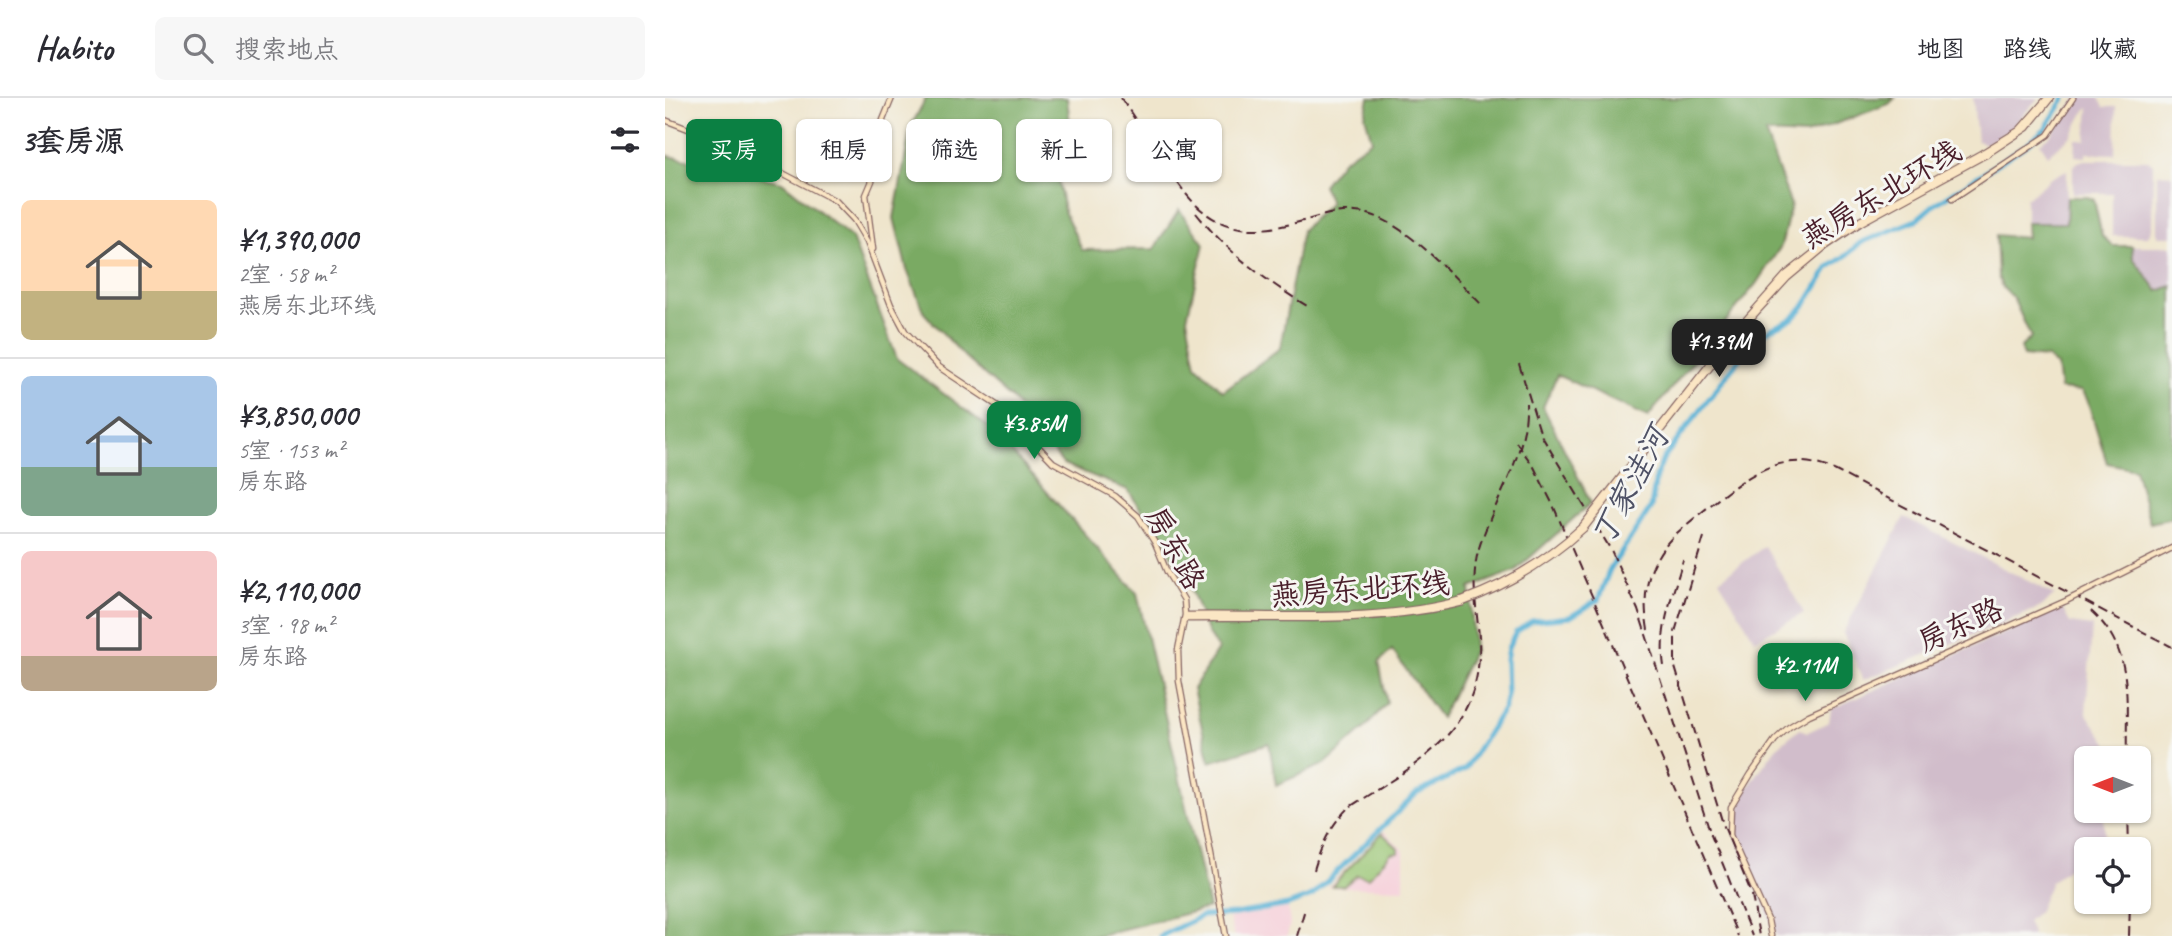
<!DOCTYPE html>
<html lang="zh">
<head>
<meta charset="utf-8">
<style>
	:root { --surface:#fff; --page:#f7f7f7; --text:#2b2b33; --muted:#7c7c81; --line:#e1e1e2; --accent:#0b8043 }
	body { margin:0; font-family:Caveat,"LXGW WenKai TC",sans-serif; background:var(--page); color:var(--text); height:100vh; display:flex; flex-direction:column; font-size:26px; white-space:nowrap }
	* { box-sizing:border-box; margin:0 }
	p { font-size:23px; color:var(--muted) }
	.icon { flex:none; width:38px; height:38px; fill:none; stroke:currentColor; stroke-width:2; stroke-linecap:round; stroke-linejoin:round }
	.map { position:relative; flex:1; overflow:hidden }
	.details { display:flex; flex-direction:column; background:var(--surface); width:665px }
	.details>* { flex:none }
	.hud { position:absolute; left:21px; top:21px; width:665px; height:63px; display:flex; gap:14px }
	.needle { width:46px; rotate:270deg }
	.tools { position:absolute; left:1409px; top:648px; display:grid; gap:14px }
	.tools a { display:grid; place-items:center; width:77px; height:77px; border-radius:10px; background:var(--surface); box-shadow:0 2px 5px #0004; font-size:35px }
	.price { position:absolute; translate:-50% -60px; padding:0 16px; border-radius:14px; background:var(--accent); color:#fff; font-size:23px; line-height:46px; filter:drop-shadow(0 2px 4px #0008) }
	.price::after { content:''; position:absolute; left:50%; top:42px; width:21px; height:16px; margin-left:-10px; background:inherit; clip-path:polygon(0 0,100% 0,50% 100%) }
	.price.on { background:#222; color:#fff }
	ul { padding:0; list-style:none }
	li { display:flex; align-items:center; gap:21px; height:175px; padding:0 21px }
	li+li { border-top:2px solid var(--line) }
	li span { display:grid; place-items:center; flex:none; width:196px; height:140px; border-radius:10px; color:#555 }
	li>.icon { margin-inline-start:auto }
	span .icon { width:84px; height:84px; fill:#fffc; stroke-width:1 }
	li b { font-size:30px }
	h2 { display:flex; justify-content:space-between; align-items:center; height:84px; padding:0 21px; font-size:30px }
	.tag { padding:0 24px; border-radius:10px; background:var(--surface); box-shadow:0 2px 5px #0004; font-size:24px; line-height:63px }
	.tag.on { background:var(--accent); color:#fff }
	header { display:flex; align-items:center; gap:42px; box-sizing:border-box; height:98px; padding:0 35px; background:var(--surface); border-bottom:2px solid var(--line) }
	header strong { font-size:33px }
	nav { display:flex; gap:38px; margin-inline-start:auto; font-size:24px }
	.search { width:490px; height:63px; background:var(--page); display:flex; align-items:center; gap:18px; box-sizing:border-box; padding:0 24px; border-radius:10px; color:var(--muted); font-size:26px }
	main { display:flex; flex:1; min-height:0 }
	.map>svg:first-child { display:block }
	.built { fill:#f6cfd9 }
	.industrial { fill:#d1bdcb }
	.green { fill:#98c471; stroke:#71724e; stroke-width:2 }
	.forest { fill:#7aaa63; stroke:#626447; stroke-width:2 }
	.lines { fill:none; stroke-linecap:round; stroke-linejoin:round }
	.river { stroke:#57b1d5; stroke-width:5 }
	.secondary-casing { stroke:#846463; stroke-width:7 }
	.secondary { stroke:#fbe6c4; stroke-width:4.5 }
	.rail { stroke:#4a1f2b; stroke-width:2; stroke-dasharray:10 5; stroke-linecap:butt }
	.secondary-bridge-casing { stroke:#846463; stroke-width:7; stroke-linecap:butt }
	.secondary-bridge { stroke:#fbe6c4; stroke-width:4.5 }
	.labels { text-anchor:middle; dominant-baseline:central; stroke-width:6; stroke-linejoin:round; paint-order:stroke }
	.street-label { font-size:30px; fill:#4a1f2b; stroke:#f6f6f2 }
	.water-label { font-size:32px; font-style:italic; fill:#4f5266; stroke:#f6f6f2 }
</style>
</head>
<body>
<header>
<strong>Habito</strong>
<div class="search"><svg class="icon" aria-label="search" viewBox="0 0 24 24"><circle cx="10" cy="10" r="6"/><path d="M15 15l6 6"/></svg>搜索地点</div>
<nav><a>地图</a><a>路线</a><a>收藏</a></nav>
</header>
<main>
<section class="details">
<h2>3套房源<svg class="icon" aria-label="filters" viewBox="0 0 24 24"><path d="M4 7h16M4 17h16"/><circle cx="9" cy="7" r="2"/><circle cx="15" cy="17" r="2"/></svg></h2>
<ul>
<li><span style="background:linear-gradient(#ffd9b3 65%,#c2b280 0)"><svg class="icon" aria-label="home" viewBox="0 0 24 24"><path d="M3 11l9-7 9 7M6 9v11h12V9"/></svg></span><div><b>¥1,390,000</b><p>2室 · 58 m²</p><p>燕房东北环线</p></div></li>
<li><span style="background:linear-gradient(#a9c7e8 65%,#7fa58c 0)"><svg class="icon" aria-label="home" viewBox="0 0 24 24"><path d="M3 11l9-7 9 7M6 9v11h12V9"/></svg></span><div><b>¥3,850,000</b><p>5室 · 153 m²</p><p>房东路</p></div></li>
<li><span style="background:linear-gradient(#f6c9c9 75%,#b9a48a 0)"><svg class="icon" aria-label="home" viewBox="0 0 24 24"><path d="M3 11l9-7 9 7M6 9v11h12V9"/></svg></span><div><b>¥2,110,000</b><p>3室 · 98 m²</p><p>房东路</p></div></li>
</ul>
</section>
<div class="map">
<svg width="1507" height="838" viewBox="0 0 1507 838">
	<rect width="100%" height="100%" fill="#f6f6f2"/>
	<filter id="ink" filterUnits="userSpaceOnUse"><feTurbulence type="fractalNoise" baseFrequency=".0143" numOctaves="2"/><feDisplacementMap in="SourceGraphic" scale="14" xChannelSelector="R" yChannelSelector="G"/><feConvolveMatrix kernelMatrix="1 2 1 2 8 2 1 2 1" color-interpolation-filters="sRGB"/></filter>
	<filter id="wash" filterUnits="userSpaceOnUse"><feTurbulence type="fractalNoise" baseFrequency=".00686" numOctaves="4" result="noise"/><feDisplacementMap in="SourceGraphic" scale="28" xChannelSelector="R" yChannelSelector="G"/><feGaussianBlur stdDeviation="1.57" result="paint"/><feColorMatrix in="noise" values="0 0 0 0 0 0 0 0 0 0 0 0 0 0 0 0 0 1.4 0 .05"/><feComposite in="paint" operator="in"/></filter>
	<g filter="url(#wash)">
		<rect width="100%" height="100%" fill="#efe5cc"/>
		<!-- built -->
		<path class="built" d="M719 733 739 753V791L663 789Z
			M623 810 625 826 622 838H569L564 820Z"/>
		<!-- industrial -->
		<path class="industrial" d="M1308 0H1373L1344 33 1321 46 1312 43Z
			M1412 0H1434L1439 9H1451L1450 56 1421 55V59L1410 58 1411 41 1421 42 1424 10 1420 13 1406 38 1383 57 1375 45 1385 38Z
			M1420 62H1483L1488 66 1487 131 1483 138H1447V95H1408V68L1413 64Z
			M1402 72 1401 125H1361V101L1386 80Z
			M1492 76H1504L1507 78V138H1492Z
			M1467 148H1507V188L1494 193 1468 159Z
			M1239 419 1390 497 1376 509 1198 582 1178 535Z
			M1100 448 1139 515 1090 542 1054 482Z
			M1397 510 1405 525 1427 528 1421 615 1443 646 1441 660H1421V712H1438L1440 742 1428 751H1421V756L1386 784 1373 814 1362 823 1368 838H1112L1070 737 1072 717 1081 692 1111 650 1134 631 1143 634 1164 624 1166 611Z"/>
		<!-- green -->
		<path class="green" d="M717 735 733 750V754L726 755 703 780 692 777 679 788H667Z"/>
		<!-- forest -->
		<path class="forest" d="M261 0H402L405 26 387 50 399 113 417 152 489 151 514 112 539 146 522 220 531 267 558 293 615 250 637 132 665 105 658 87 677 63 707 42 700 18 704 0H1230L1224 6 1141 37 1100 35 1126 107 1116 148 1091 186 983 319 892 277 878 309 926 405 850 473 805 490 809 552 776 620 727 552 714 564 722 605 700 630 660 666 611 687 604 645 545 664 528 591 553 551 543 536 524 485 463 392 398 366 347 301 301 260 259 215 242 172 229 120 246 28Z
			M0 57 117 84 187 140 232 261 327 332 472 495 544 810 430 838H0Z
			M1402 99H1423L1429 102 1437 138 1448 148H1467L1468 160 1493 193 1507 188V420L1485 425 1470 371 1442 365 1422 301 1416 293 1395 291 1392 268 1383 260 1358 258 1356 249 1366 239 1348 200 1337 189 1333 178 1331 137 1362 140 1361 125H1401Z"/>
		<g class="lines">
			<!-- river -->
			<path class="river" d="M495 838 537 818 570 816 623 807 647 798 751 696 800 671 839 610 842 597 841 562 843 550 851 534 867 523 905 519 933 502 945 471 986 409 991 378 998 361 1087 244 1106 231 1127 221 1140 207 1164 169 1182 157 1195 145 1251 122 1269 107 1361 47 1380 31 1400 0"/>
		</g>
	</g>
	<g filter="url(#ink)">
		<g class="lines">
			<defs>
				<path id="secondary" d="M0 22 62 46 171 103 189 122 202 144 226 207 240 233 252 246 274 269 336 310 388 364 450 398 473 418 490 445 502 474 519 502 520 517 513 552 514 583 561 838
					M1318 54 1354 32 1382 0
					M1321 57 1362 30 1386 0
					M1287 101 1383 37 1408 0
					M208 151 201 97 215 64 218 45V22L227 0
					M1415 496 1507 450
					M520 517C607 515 714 525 797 501
					M519 521C608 519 713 527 798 505
					M1106 838 1103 822 1065 737 1066 709 1086 676 1110 642 1124 629 1144 617 1401 503"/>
			</defs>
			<!-- secondary casing -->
			<use href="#secondary" class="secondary-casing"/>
			<!-- secondary -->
			<use href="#secondary" class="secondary"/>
			<!-- rail -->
			<path class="rail" d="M456 0 483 41
				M480 33C521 98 541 149 630 125 655 119 676 109 703 116 742 126 789 179 818 208
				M531 115C562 154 600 182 642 208
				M854 266 876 337 946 452 973 512 1046 737 1087 838
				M851 344 869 369 888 407 1073 838
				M1039 439 1010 534V569L1058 726 1087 797 1094 838
				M1426 513C1471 553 1460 604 1462 660
				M983 532C979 508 979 486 990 464 1000 442 1019 429 1037 414 1078 381 1116 347 1171 373L1507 549
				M999 568C993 531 1008 497 1018 462
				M1463 712 1464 751
				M649 772C656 748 665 728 683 710 751 666 819 635 814 540 812 510 805 480 814 450 829 402 863 357 861 305
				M632 838 640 811
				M1464 838 1465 803"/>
			<defs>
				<path id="secondary-bridge" d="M797 501C842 485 882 461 917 428L1067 237 1120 177 1158 147 1195 122 1318 54
					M1401 503 1415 496
					M798 505C844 488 883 464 919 431L1070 238 1123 180 1159 150 1196 125 1321 57"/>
			</defs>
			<!-- secondary-bridge casing -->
			<use href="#secondary-bridge" class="secondary-bridge-casing"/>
			<!-- secondary-bridge -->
			<use href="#secondary-bridge" class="secondary-bridge"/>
		</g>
	</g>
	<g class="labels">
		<!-- street labels -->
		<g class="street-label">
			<text transform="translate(1216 96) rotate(-31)">燕房东北环线</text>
			<text transform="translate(510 450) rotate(61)">房东路</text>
			<text transform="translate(695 491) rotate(-4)">燕房东北环线</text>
			<text transform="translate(1295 527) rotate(-24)">房东路</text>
		</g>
		<!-- water labels -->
		<g class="water-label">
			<text transform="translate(965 388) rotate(-62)">丁家洼河</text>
		</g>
	</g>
</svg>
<div class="tools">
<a><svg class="needle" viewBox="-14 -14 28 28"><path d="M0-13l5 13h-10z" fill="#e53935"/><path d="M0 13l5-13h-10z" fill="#7c7c81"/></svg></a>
<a><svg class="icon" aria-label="locate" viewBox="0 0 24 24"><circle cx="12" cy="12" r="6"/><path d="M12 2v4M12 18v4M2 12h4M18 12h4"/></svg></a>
</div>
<b class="price on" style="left:1054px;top:281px">¥1.39M</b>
<b class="price" style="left:369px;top:363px">¥3.85M</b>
<b class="price" style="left:1140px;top:605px">¥2.11M</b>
<div class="hud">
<a class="tag on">买房</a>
<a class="tag">租房</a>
<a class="tag">筛选</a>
<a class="tag">新上</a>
<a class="tag">公寓</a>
</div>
</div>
</main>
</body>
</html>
